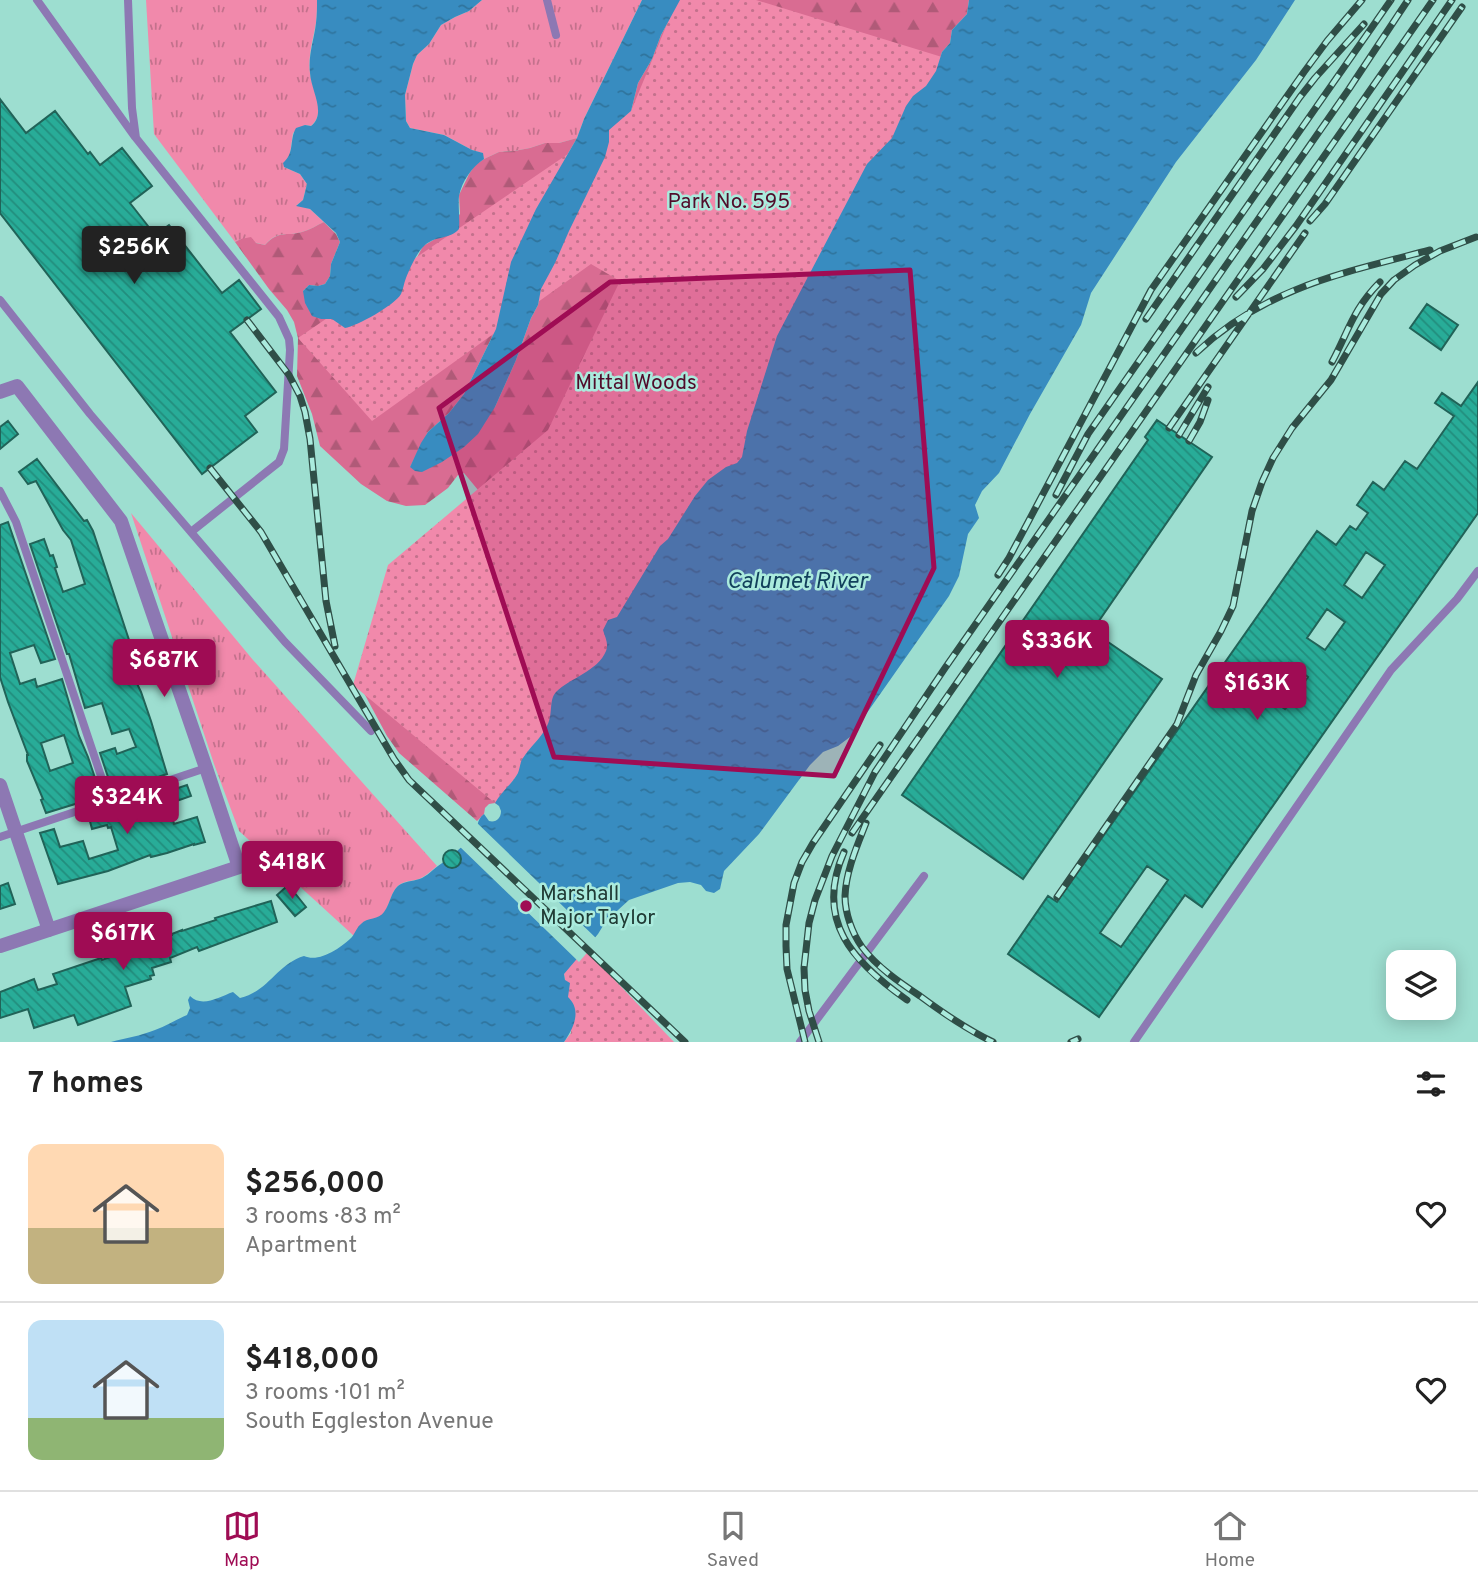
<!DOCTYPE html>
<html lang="en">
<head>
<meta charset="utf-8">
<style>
	:root { --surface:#fff; --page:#f2f2f2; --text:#222; --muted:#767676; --line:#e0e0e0; --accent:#9f0c54 }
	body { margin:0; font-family:Overpass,sans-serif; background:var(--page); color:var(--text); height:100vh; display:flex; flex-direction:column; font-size:26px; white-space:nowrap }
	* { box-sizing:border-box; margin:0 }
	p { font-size:23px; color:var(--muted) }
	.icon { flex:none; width:38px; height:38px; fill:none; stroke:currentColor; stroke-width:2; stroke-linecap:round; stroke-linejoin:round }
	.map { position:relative; height:1042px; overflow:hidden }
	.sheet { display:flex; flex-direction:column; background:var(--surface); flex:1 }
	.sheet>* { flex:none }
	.fabs { position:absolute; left:1386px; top:950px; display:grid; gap:14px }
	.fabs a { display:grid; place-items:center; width:70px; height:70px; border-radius:14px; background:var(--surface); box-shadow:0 4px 18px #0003; font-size:35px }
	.price { position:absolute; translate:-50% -60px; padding:0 16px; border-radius:7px; background:var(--accent); color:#fff; font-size:23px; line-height:46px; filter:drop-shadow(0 2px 4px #0008) }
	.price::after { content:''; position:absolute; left:50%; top:42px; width:21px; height:16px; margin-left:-10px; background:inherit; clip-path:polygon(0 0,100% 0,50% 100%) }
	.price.current { background:#222; color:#fff }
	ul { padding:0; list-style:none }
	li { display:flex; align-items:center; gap:21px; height:175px; padding:0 28px }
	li+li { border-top:2px solid var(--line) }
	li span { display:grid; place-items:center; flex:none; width:196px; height:140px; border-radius:14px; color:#555 }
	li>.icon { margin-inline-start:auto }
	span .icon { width:84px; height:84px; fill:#fffc; stroke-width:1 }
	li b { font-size:30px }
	h2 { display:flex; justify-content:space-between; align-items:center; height:84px; padding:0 28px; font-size:30px }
	.tab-bar { display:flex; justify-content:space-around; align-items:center; height:98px; border-top:2px solid var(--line); background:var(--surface); font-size:19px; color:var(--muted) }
	.tab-bar a { display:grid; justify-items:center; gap:4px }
	.tab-bar .current { color:var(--accent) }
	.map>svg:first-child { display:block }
	.grass { fill:url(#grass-tufts) }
	.forest { fill:url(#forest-firs) }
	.park { fill:url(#park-dots) }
	.water { fill:url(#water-ripples) }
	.pier { fill:#9dded0 }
	.building { fill:url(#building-back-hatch); stroke:#216358; stroke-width:2; fill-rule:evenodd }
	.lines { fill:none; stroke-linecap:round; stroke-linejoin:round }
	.lane { stroke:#8d78b3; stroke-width:8 }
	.street { stroke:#8d78b3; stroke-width:14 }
	.rail-casing { stroke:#2f4e47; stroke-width:7 }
	.rail { stroke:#aaebdd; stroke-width:4.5; stroke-dasharray:13; stroke-linecap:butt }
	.marked { fill:#9f0c54; fill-opacity:0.2; stroke:#9f0c54; stroke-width:5; stroke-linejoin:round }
	.poi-dot { fill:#9f0c54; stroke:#aaebdd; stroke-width:2.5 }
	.labels { text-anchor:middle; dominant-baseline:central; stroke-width:5; stroke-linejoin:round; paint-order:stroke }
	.park-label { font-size:21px; fill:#510c2a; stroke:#aaebdd }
	.poi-label { font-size:21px; fill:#203b35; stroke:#aaebdd; text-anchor:start }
	.water-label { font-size:23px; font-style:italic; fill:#113f5b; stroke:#aaebdd }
</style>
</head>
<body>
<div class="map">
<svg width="1478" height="1042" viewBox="0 0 1478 1042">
	<defs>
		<pattern id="grass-tufts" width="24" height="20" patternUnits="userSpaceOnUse" patternTransform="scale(1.75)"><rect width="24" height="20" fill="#f189ab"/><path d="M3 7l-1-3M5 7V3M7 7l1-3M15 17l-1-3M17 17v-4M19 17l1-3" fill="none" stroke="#c3718c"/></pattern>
		<pattern id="forest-firs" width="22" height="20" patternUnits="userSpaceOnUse" patternTransform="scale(1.75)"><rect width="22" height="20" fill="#d96c92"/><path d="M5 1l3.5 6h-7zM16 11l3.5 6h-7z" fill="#b05a78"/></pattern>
		<pattern id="park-dots" width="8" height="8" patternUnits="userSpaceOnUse" patternTransform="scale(1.75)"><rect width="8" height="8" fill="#f189ab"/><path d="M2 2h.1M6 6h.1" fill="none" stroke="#c3718c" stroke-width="1.8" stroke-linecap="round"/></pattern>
		<pattern id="water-ripples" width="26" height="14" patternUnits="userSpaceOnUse" patternTransform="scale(1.75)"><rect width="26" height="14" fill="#388cc0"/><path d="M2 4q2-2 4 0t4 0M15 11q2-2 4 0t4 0" fill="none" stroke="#2f749d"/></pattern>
		<pattern id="building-back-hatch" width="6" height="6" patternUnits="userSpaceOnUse" patternTransform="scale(1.75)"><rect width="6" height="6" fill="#28ac98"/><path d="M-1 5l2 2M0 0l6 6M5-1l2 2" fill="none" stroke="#228d7d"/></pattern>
	</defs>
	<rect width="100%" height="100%" fill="#9dded0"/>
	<!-- grass -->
	<path class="grass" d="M146 0H317C317 7 317 15 316 23 313 40 308 55 310 73 312 91 327 112 311 126L305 125 293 133 290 154 284 167 300 174 307 184 303 200 297 205 310 209 324 222C317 225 310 230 302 232 285 237 279 229 265 245L241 239 235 242 154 134Z
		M482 0H642L584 119 577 138 559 143H545L530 148 514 151 499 152 484 159 482 153 472 150 444 135 410 128 406 121 405 95 413 64 417 55 429 44 441 25 455 17 469 11Z
		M131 513 253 660 437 866C431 871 426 876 419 879 413 881 404 881 399 885 390 892 390 907 383 914 371 926 365 912 354 936L239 831 214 764Z"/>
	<!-- forest -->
	<path class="forest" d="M680 0H969L967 14 952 30 950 43 942 52 936 71 495 803 489 804 485 808 484 814 477 821 399 753 387 736 358 682 478 490 464 473 458 475 448 488 425 505 406 506 387 501 361 484 320 446 312 414 297 376 298 338 294 322 287 310 269 289 235 242 241 239 251 237 256 243 265 245C280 229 285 237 302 232 310 230 317 225 324 222L336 234 340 242 331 264 330 276 325 284 318 286 309 285 303 291 405 280 423 246 435 239 460 214 459 195 469 174 475 165 484 159 499 152 514 151 530 148 545 143H559L577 138 536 209 496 329 464 394 449 413 428 432 410 467 495 407 516 360 531 318 538 305 541 289 631 111 638 83 652 59 661 35Z"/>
	<!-- park -->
	<path class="park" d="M677 0H756L955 61 734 479 496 804 353 685 388 565 548 430 620 281 591 264 372 421 298 338 631 111Z
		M585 949 674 1042H564L571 1033 568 997 564 974 567 969Z"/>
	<!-- water -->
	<path class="water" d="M317 0H482L469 11 455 17 441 25 429 44 417 55 413 64 405 95 406 121 410 128 444 135 472 150 483 153 484 159C472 167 462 181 459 196 458 205 460 219 459 229 449 240 437 235 425 245 417 252 410 268 406 278 404 283 403 290 401 294 395 305 357 326 345 328L332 319H321L312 316 305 303 303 291 309 285 318 286 325 284 330 276 331 264 340 242 336 233 310 209 296 206 303 200 307 184 300 174 284 167 283 163C295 153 289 140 296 128L305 125 311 126C327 113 311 91 310 73 308 55 314 40 316 23 317 15 317 7 317 0Z
		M642 0H680L661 35 652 59 638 83 631 111 609 130V142L605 157 569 231 555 263 541 289 538 305 531 318 516 360 495 407 478 434 464 447 442 462 422 472 415 471 410 467 421 443 428 432 449 413 464 394 496 329 511 262 536 209 577 138 584 119Z
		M969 0H1295L1256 60 1176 162 1091 293 1081 325 1030 414 999 473 982 491 975 505 979 518 968 534 959 576 949 596 850 737 838 746 823 752 810 765 759 834 724 871 720 889 714 893 706 891 701 885 690 882 678 883 629 900 606 921 598 934 564 974 565 980 570 983 568 997C582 1010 574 1028 564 1042H111C126 1038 140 1036 155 1030 166 1026 175 1020 187 1015L190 1008 188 1000 190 996C202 1008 219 997 233 992L240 998C268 992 277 964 304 956 319 963 341 948 352 937 355 933 357 927 361 924 367 917 379 920 384 912 391 903 391 889 401 884 407 881 415 881 422 878 430 874 436 866 444 862L450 868 458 866 461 858 457 851C463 846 469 840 473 834 479 827 476 820 484 814L489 821C496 823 501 818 501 811L499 806 495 803C501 792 512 784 518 773 520 768 520 762 523 758 530 747 540 739 546 728 554 715 548 701 556 692 570 678 598 671 606 651 609 644 605 637 603 630L608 620 617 617 660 546 668 539 695 496 708 480 726 467 737 463 742 457 747 431 777 336 867 164 892 138 906 106 913 96 926 86 936 71 942 52 950 43 952 30 967 14Z"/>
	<!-- pier -->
	<path class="pier" d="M474 820 598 940 579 962 458 845 473 829Z"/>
	<!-- building -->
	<path class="building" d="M0 99 26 133 55 111 88 154 90 152 100 165 122 148 152 186 130 203 155 235 169 225 222 293 239 280 261 309 230 332 276 392 245 416 257 432 202 474 0 213Z
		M1427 304 1458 325 1441 350 1410 328Z
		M1478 382V513L1202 907 1185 895 1099 1017 1008 954 1048 896 1057 902 1317 531 1336 545 1350 526 1356 530 1368 513 1357 505 1373 482 1384 490 1405 461 1417 469 1454 416 1435 403 1442 393 1461 406ZM1366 552 1385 565 1362 598 1344 585ZM1327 609 1345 622 1325 650 1307 638ZM1289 663 1308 677 1285 709 1266 695ZM1147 866 1168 880 1121 947 1100 933Z
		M1157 420 1212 457 1092 631 1162 679 1023 879 902 795 1148 440 1145 437Z
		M8 421 18 434 0 449V427Z
		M37 459 84 521 87 520 93 531 133 652 126 654 130 669 141 692 151 721 167 774 113 792 100 753 115 748 117 754 136 747 129 729 112 734 102 703 85 708 69 654H67L30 544 44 539 50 556 53 555 57 567 55 568 63 592 85 584 71 540 63 530 36 481 28 484 19 472Z
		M8 522 55 659 41 663 34 645 10 653 20 684 35 679 37 687 62 679 79 736 88 757 101 796 46 813 41 800 43 799 27 761V755H28L8 702 0 677V525ZM64 735 73 763 50 771 41 743Z
		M187 785 191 796 168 804 174 824 197 817 205 842 194 845V844L167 853 151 857 150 855 108 871 58 884 40 833 54 829 60 847 83 841 89 859 118 850 111 827 108 828 107 825 92 829 88 814 157 791 154 796Z
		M443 859a9 9 0 1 1 18 0a9 9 0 1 1-18 0Z
		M8 883 15 904 0 909V886Z
		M290 887 306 907 295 916 277 895 285 888Z
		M271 901 277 922 199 951 197 947 170 958 171 962 152 968 154 975 150 976 151 979 125 987 131 1006 78 1025 74 1015 34 1028 28 1009 0 1018V992L34 979 38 990 57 984 53 974 101 958 102 960 149 943V942L172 935V934L182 930V931L216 920 215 918Z"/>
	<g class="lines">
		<!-- lane -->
		<path class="lane" d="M37 0 135 137
			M128 0 132 108 136 138 279 317 289 339 290 350 284 449 279 462 191 532
			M547 0 556 35
			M0 300 90 414 285 642 371 731
			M0 491 16 522 109 800
			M0 837 206 768
			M800 1042 924 876
			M1134 1042 1391 670 1457 599 1478 571"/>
		<!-- street -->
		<path class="street" d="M0 392 17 386 121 521 206 768 239 867 0 946
			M0 785 49 930"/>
		<defs>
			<path id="rail" d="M1310 221 1325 204 1462 7
				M1236 297 1263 269 1296 226 1452 0
				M1146 319 1300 97 1315 78 1364 24
				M247 320 289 375 300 396 305 412 310 439 326 601 335 646
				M1196 353C1265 288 1342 273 1430 250
				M1332 362C1349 330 1353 309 1380 282
				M1169 428 1305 233
				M1179 435 1208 387
				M1189 441 1200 422 1208 400
				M210 468 261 532 394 759 409 780 685 1042
				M1056 495 1088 434 1391 0
				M998 575 1009 558 1151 290 1304 72 1327 41 1362 0
				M866 823C857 846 846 871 845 896 845 913 852 933 862 947 877 967 899 982 920 996 943 1013 966 1029 993 1042
				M852 833 1433 0
				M844 852C814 921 853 962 907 1000
				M1057 897 1177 724 1196 675 1221 631 1233 606 1252 511 1262 482 1273 458 1292 428 1331 380 1381 294 1394 280 1415 265 1440 251 1476 237
				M805 1042 787 969 786 946V925L794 883 802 862 813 843 880 745
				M819 1042 809 1011 805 990 804 968 809 923 815 900 832 856 875 772 945 668 1349 89 1408 0
				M1071 1042 1078 1039"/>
		</defs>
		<!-- rail casing -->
		<use href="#rail" class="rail-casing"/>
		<!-- rail -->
		<use href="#rail" class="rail"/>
	</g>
	<!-- marked area -->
	<path class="marked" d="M910 270 934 568 834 776 554 757 439 408 610 282Z"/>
	<!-- markers -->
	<circle class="poi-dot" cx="526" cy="906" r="7"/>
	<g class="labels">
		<!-- park labels -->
		<g class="park-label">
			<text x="729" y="202">Park No. 595</text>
			<text x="636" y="383">Mittal Woods</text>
		</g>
		<!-- poi labels -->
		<g class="poi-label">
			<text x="540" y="894">Marshall<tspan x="540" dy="24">Major Taylor</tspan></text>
		</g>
		<!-- water labels -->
		<g class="water-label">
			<text x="797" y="582">Calumet River</text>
		</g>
	</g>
</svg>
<div class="fabs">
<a><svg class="icon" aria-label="layers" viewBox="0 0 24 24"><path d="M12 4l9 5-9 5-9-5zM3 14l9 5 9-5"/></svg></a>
</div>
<b class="price current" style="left:134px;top:286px">$256K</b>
<b class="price" style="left:1057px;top:680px">$336K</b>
<b class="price" style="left:164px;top:699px">$687K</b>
<b class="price" style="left:1257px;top:722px">$163K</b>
<b class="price" style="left:127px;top:836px">$324K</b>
<b class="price" style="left:292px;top:901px">$418K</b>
<b class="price" style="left:123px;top:972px">$617K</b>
</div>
<section class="sheet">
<h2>7 homes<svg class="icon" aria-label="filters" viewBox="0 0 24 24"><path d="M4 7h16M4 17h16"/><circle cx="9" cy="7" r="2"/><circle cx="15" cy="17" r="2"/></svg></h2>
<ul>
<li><span style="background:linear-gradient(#ffd9b3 60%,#c2b280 0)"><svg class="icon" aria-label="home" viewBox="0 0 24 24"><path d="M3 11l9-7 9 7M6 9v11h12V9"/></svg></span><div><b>$256,000</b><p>3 rooms · 83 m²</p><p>Apartment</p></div><svg class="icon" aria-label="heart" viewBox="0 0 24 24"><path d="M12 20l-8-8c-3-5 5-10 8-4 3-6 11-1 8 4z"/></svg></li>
<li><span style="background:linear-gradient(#bfe0f5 70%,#8fb573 0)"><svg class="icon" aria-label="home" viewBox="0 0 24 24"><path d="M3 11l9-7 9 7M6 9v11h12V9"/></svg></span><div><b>$418,000</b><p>3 rooms · 101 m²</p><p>South Eggleston Avenue</p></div><svg class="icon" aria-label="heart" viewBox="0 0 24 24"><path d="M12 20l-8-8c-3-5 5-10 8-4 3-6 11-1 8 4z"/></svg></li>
</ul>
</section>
<nav class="tab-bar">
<a class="current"><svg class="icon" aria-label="map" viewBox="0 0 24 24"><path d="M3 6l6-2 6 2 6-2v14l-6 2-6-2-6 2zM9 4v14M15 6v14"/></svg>Map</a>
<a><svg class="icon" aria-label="saved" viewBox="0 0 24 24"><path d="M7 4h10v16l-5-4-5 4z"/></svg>Saved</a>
<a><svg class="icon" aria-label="home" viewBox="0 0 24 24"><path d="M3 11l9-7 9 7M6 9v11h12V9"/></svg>Home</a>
</nav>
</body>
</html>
